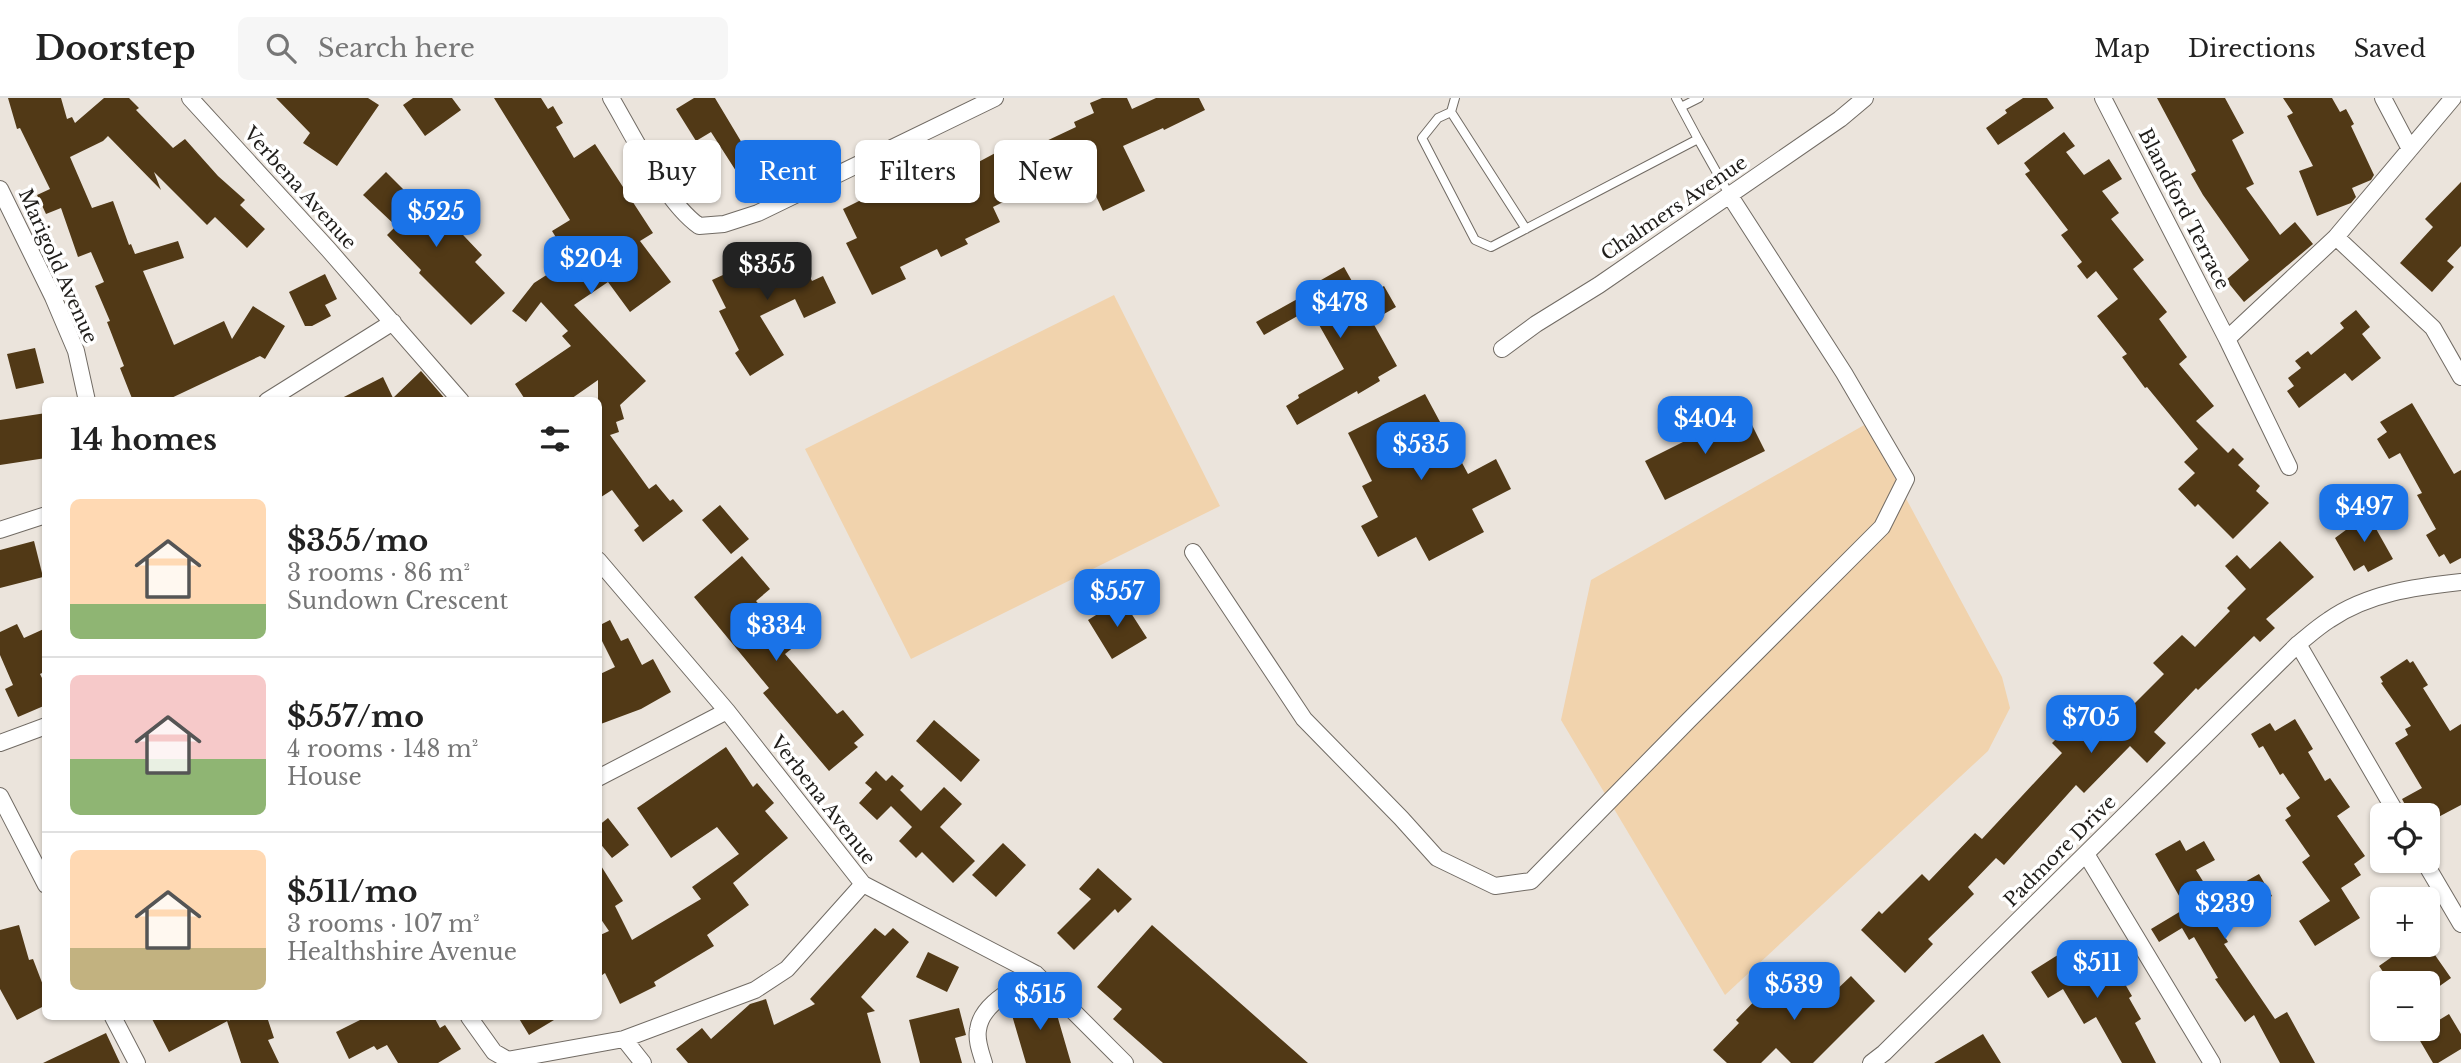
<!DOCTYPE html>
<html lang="en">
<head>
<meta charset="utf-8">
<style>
	:root { --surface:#fff; --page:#f6f6f6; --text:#222; --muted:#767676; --line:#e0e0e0; --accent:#1a73e8 }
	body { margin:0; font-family:"Libre Baskerville",serif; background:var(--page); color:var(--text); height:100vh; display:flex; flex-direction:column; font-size:26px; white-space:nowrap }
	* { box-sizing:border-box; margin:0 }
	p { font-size:23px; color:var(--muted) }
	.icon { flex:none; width:38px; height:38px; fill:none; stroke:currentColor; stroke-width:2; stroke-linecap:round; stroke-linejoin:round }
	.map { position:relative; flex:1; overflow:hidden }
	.drawer { position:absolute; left:42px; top:299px; width:560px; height:623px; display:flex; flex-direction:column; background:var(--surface); border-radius:10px; box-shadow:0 2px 5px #0004 }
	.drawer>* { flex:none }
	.guide { position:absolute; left:623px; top:42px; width:665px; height:63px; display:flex; gap:14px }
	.buttons { position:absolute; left:2370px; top:705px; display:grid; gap:14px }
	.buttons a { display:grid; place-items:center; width:70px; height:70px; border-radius:10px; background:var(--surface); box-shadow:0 2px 5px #0004; font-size:35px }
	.price { position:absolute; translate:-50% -60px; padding:0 16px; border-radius:14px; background:var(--accent); color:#fff; font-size:23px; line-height:46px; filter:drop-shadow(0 2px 4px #0008) }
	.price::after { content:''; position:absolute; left:50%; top:42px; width:21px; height:16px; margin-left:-10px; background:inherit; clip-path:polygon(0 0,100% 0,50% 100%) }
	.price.selected { background:#222; color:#fff }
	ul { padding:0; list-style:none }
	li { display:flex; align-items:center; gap:21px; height:175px; padding:0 28px }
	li+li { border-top:2px solid var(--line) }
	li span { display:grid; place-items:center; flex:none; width:196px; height:140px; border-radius:10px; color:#555 }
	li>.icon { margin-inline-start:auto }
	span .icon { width:84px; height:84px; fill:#fffc; stroke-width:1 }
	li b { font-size:30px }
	h2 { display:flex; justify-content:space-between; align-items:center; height:84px; padding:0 28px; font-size:30px }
	.chip { padding:0 24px; border-radius:10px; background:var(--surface); box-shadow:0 2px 5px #0004; font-size:24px; line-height:63px }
	.chip.selected { background:var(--accent); color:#fff }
	header { display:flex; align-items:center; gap:42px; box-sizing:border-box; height:98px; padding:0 35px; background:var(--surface); border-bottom:2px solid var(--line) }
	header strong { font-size:33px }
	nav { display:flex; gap:38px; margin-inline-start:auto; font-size:24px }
	.search { width:490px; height:63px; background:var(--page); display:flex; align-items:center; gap:18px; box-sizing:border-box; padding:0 24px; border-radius:10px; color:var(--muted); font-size:26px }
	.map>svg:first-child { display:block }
	.green { fill:#f1d3ad }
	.building { fill:#513916 }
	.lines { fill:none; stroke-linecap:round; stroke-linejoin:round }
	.service-casing { stroke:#716b64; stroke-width:10 }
	.minor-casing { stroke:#716b64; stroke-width:18 }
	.service { stroke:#fff; stroke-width:8 }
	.minor { stroke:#fff; stroke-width:16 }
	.labels { text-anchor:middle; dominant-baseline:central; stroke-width:7; stroke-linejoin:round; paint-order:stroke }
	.street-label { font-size:19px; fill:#1f1d1a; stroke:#fff }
</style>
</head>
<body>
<header>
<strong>Doorstep</strong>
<div class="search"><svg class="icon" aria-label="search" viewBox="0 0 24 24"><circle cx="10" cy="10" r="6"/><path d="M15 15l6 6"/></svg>Search here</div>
<nav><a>Map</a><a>Directions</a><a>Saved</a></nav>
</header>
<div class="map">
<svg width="2461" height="965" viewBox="0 0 2461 965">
	<rect width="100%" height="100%" fill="#ebe4dc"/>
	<!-- green -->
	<path class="green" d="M1114 197 1220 408 911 561 805 351Z
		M1866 326 2002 579 2010 610 1988 653 1725 897 1561 622 1591 482Z"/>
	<!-- building -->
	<path class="building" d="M8 0H61L67 21 72 19 75 25 104 0H129L139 10 136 12 173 50 185 41 218 78 245 102 240 107 265 131 247 150 215 119 207 127 154 74 161 92 108 38 103 43 70 59 92 110 113 103 129 147 131 146 135 156 178 143 184 160 143 173 174 247 224 223 232 241 253 208 285 228 265 261 260 258 165 303H133L120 270 124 268 107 224 110 223 95 188 104 184 91 154 78 159 61 110 46 116 37 97 50 91 20 30 17 31Z
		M276 0H368L379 7 337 68 303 45 310 35Z
		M413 0H452L461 12 425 38 403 7Z
		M494 0H541L548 11 553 8 563 25 556 29 574 60 595 46 653 135 640 143 671 184 630 214 608 184 574 207 646 283 620 307 624 321 616 324 619 334 610 337 649 391 656 386 670 403 673 401 683 413 643 444 634 432 639 428 612 392 598 401V282L568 303H526L515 286 571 248 562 238 568 233 541 204 526 224 512 213 534 185 570 162 552 133 570 122Z
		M694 0H715L742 45 746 43 757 60 736 73 711 34 696 43 676 11Z
		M1102 0H1127L1132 11 1156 0H1199L1205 12 1164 32 1163 30 1123 48 1145 93 1103 113 1087 79 1042 100 1036 88 993 109 1000 124 965 141 968 146 941 159 937 151 900 169 906 181 872 197 846 145 857 140 843 111 877 94 881 102 920 83 924 93 1001 52 1006 62 1076 29 1074 24 1094 15 1090 5Z
		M2023 0H2047L2054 10 1998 47 1986 30 2007 15 2005 12Z
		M2157 0H2225L2244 35 2232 42 2254 86 2246 90 2280 137 2295 124 2313 146 2244 204 2226 182 2249 162 2203 97 2191 76 2196 73Z
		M2283 0H2332L2340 14 2346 11 2354 26 2351 28 2374 77 2371 82 2352 90 2356 99 2351 105 2317 118 2299 73 2313 68 2287 18 2293 15Z
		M2064 34 2075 48 2066 54 2084 77 2109 61 2122 81 2102 93 2119 115 2111 121 2144 162 2133 171 2167 214 2159 221 2187 259 2179 266 2214 308 2196 323 2228 355 2233 350 2244 361 2238 367 2260 388 2256 393 2269 405 2233 441 2198 406 2195 409 2178 391 2195 375 2184 364 2198 351 2147 289 2145 290 2122 259 2127 256 2097 218 2118 201 2096 173 2087 181 2077 168 2082 164 2061 137 2068 132 2025 76 2030 73 2024 65Z
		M386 74 418 106 425 99 447 120 482 157 475 164 505 195 471 227 419 175 421 172 387 137 396 128 363 97Z
		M2461 84V148L2447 163 2454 169 2432 194 2400 165 2433 129 2425 121Z
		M793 145 812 183 823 178 836 205 804 220 795 201 760 218 784 257 750 278 735 255 739 252 719 213 726 210 712 182Z
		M1344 169 1362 201 1384 188 1396 209 1372 223 1397 268 1378 279 1380 283 1358 296 1357 293 1297 327 1286 308 1299 300 1298 297 1344 271 1310 211 1264 237 1256 224 1317 190 1314 186Z
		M325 176 337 201 325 207 331 218 312 228H305L289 194Z
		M2356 212 2370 229 2362 236 2381 260 2352 283 2345 275 2299 310 2287 293 2294 288 2288 280 2301 270 2295 263 2308 253 2311 257 2344 230 2340 225Z
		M35 250 44 285 16 291 7 256Z
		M421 273 447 303H336L383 279 393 300Z
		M1425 296 1468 376 1496 361 1511 391 1472 411 1484 434 1429 463 1416 439 1378 459 1361 428 1378 419 1362 388 1372 383 1348 335Z
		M2412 305 2454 376 2461 372V460L2450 466 2444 456 2439 459 2426 437 2436 431 2417 397 2422 395 2400 355 2389 361 2377 341 2387 334 2380 324Z
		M1745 313 1765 353 1665 402 1645 363Z
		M46 315V360L0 367V322Z
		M720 407 749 441 731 456 702 422Z
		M2366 413 2393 461 2368 474 2364 467 2354 473 2335 440 2354 426 2351 421Z
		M34 443 43 479 0 490V452Z
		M2280 443 2314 479 2266 521 2275 530 2260 544 2254 538 2198 592 2196 590 2154 634 2166 645 2147 665 2130 648 2084 695 2076 687 2004 767 1996 760 1968 789 1974 796 1928 841 1933 846 1905 875 1861 832 1879 813 1882 816 1922 776 1929 783 1975 735 1982 741 2062 655 2052 645 2081 617 2091 627 2120 599 2130 610 2164 576 2153 565 2182 537 2195 549 2230 513 2227 510 2246 491 2225 468 2237 457 2250 471Z
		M742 458 770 491 756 503 795 548 785 556 837 616 843 612 864 637 854 645 858 649 829 673 763 595 769 590 694 499Z
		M1122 501 1147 540 1112 561 1088 522Z
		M610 522 621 543 628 540 642 567 653 561 671 594 641 611 598 627V577L615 569 598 535V528Z
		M17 526 24 540 46 530V573L40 576 46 588V607L18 619 5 591 13 587 0 557V534Z
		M2407 561 2410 565 2413 563 2428 587 2423 590 2450 633 2461 626V707L2427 725V718H2411L2402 701 2422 690 2395 645 2408 637 2405 631 2411 628 2381 585 2383 584 2380 579Z
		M2295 621 2313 651 2308 654 2325 683 2330 680 2350 709 2337 718 2365 758 2354 766 2361 777 2341 790 2360 820 2315 848 2299 823 2330 803 2302 764 2310 758 2285 722 2291 718 2286 710 2300 700 2283 675 2280 677 2263 648 2259 650 2251 636 2270 625 2275 633Z
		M934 622 980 662 961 684 916 643Z
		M726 649 753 689 757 685 774 705 765 713 788 740 733 785 749 807 707 837 714 848 654 884 656 888 620 906 605 875 598 880V838L609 833 598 817V763L623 803 615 808 632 842 701 801 692 789 739 756 717 729 671 760 637 710Z
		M876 673 886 683 892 677 904 688 900 692 921 713 944 689 962 706 940 729 975 763 953 785 922 754 916 760 899 743 912 729 891 708 877 722 859 705 872 691 865 685Z
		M608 720 629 747 612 760 598 743V728Z
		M2180 742 2186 753 2204 743 2215 762 2196 772 2214 801 2259 776 2272 798 2219 828 2228 844 2224 846 2275 921 2287 914 2315 965H2280L2254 917 2245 924 2215 881 2218 880 2194 839 2189 842 2182 830 2159 844 2151 831 2186 810 2155 756Z
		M1003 745 1026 767 996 799 972 777Z
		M1098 770 1132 801 1118 815 1115 811 1074 852 1057 835 1091 801 1079 791Z
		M19 827 29 862 33 861 46 895V907L17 922 0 891V832Z
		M1152 827 1308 965H1163L1113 921 1122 911 1097 889Z
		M875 830 885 838 893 830 909 844 861 899 875 913 867 915 881 965H688L676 951 702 930 711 941 750 906 766 901 774 927 815 906 810 901Z
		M2080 843 2105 881 2118 874 2132 898 2129 900 2141 921 2135 925 2156 965H2122L2096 919 2084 926 2063 891 2048 900 2031 874Z
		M2428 847 2451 880 2427 897V886H2400L2394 877 2388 881 2379 868 2406 849 2412 858Z
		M928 854 959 869 947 894 916 879Z
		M1784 878 1798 893 1814 878 1832 896 1851 878 1875 903 1813 965H1791L1776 950 1761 965H1727L1713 952 1739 925 1736 922 1774 883 1776 885Z
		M1044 898 1055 910 1071 965H1026L1009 907Z
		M959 910 966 937 955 940 962 965H920L909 922Z
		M2449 916 2461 936V951L2438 965H2433L2416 936Z
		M151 919H235L169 954Z
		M240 919H267L274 940 268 942 279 965H241L227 923Z
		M366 919H434L440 930 445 927 461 951 438 965H398L387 947 377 952 374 948 349 961 336 934Z
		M518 919H559L529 937Z
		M106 935 120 965H43Z
		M1983 936 2001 965H1934Z"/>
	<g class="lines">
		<defs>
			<path id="service" d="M1455 0 1451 14 1526 131
				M1676 0 1698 41
				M1681 9 1699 0
				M1451 14 1438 20 1422 40 1475 142 1491 149 1698 41 1730 98"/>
			<path id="minor" d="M190 0 328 151 461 303
				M611 0C633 37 665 104 699 128L724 126 758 115 995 0
				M2103 0 2227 241 2289 369
				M2383 0 2410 51
				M0 91 53 199 76 253 87 303
				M2336 139 2433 230 2461 279
				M2227 241 2336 139 2453 0
				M1502 251 1536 226 1599 187 1840 21 1865 0
				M267 303 393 224
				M0 432 46 417
				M1193 454 1304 621 1401 720 1437 760 1495 788 1531 783 1689 622 1882 429 1906 381 1844 275 1730 98
				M598 462 727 613 863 786 1036 876 1125 965
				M2298 546 2398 718
				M0 645 46 628
				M598 680 727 613
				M0 698 46 787
				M2086 756 2212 965
				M2424 763 2461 826
				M113 919 137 965
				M469 919 494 954 508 962 624 941 755 892 787 871 863 786
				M624 941 643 965
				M984 965C981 955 976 943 978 932 981 905 1016 890 1036 876
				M1871 965 1884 955 2298 546C2308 538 2318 529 2329 522 2368 495 2415 489 2461 484"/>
		</defs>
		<!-- service casing -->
		<use href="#service" class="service-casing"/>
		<!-- minor casing -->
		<use href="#minor" class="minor-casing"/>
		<!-- service -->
		<use href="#service" class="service"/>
		<!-- minor -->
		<use href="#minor" class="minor"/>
	</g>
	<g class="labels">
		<!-- street labels -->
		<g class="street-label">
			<text transform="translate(300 90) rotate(48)">Verbena Avenue</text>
			<text transform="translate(1674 110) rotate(-34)">Chalmers Avenue</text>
			<text transform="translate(2184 111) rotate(63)">Blandford Terrace</text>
			<text transform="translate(58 168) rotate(66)">Marigold Avenue</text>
			<text transform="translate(823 702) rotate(52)">Verbena Avenue</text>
			<text transform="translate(2060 753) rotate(-45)">Padmore Drive</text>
		</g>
	</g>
</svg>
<div class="buttons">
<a><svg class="icon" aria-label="locate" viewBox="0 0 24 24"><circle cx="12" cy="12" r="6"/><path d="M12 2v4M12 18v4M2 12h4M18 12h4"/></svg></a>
<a>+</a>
<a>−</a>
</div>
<b class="price" style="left:436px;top:151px">$525</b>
<b class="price" style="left:591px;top:198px">$204</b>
<b class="price selected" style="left:767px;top:204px">$355</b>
<b class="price" style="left:1340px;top:242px">$478</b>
<b class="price" style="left:1705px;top:358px">$404</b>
<b class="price" style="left:1421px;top:384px">$535</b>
<b class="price" style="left:2364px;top:446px">$497</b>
<b class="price" style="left:1117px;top:531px">$557</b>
<b class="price" style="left:776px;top:565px">$334</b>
<b class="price" style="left:2091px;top:657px">$705</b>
<b class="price" style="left:2225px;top:843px">$239</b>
<b class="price" style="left:2097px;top:902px">$511</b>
<b class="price" style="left:1794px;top:924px">$539</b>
<b class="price" style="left:1040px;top:934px">$515</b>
<div class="guide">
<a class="chip">Buy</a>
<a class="chip selected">Rent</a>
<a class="chip">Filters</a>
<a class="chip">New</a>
</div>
<section class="drawer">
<h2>14 homes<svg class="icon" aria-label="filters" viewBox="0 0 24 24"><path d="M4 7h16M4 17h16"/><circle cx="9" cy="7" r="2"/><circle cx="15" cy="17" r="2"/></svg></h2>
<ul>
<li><span style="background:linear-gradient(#ffd9b3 75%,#8fb573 0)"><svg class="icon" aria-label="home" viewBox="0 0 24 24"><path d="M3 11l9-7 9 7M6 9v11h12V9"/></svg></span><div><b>$355/mo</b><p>3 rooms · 86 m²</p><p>Sundown Crescent</p></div></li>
<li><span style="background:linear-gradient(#f6c9c9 60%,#8fb573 0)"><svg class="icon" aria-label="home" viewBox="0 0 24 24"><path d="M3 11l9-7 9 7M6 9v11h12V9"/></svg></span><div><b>$557/mo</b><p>4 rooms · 148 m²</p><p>House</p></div></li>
<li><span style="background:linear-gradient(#ffd9b3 70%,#c2b280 0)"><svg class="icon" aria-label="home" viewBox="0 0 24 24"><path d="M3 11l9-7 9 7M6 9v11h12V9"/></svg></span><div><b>$511/mo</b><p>3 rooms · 107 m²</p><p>Healthshire Avenue</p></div></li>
</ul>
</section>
</div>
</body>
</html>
